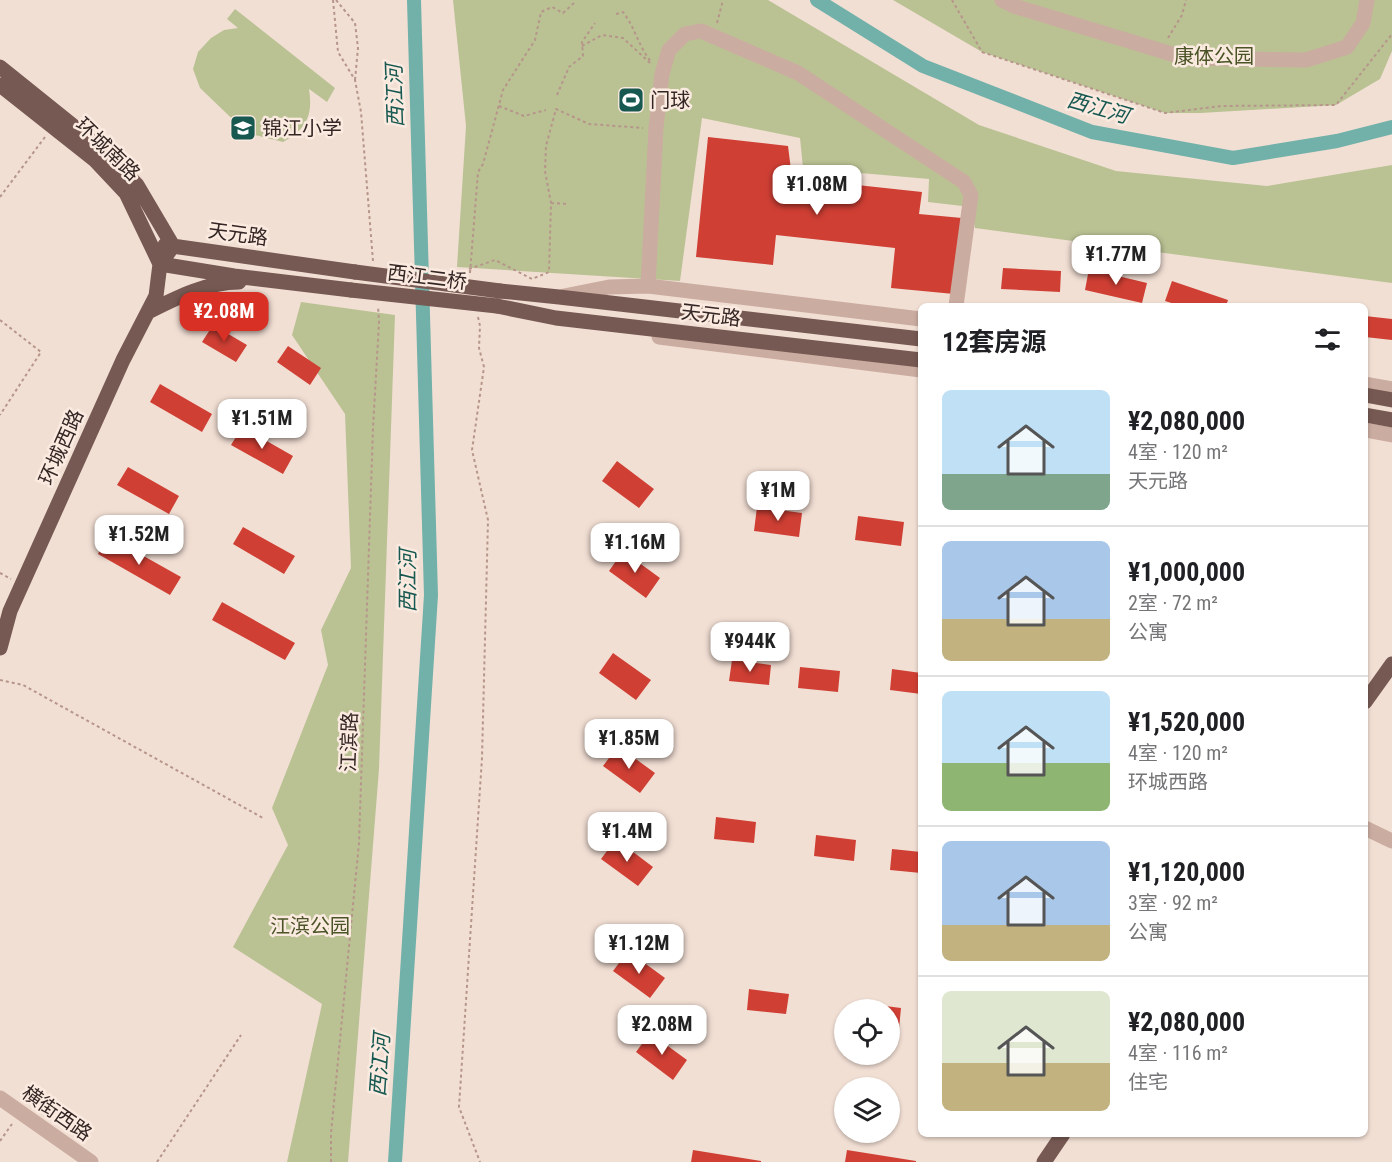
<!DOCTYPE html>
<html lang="zh">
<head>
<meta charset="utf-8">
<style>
	:root { --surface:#fff; --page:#f2f2f2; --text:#202124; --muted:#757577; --line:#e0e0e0; --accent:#d93025 }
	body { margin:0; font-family:"Roboto Condensed","Noto Sans SC",sans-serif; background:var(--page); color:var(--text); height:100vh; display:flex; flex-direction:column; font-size:22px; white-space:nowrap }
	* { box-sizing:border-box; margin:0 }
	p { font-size:20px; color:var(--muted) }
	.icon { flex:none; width:33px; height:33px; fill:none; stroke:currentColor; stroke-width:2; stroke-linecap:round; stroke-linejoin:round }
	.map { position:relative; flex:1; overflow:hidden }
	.details { position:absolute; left:918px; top:303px; width:450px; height:834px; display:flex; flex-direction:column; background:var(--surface); border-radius:9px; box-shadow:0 2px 4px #0004 }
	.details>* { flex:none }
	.buttons { position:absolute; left:834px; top:999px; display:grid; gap:12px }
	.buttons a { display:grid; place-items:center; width:66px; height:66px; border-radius:50%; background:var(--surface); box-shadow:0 2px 4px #0004; font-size:30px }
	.price { position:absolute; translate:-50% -51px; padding:0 14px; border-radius:12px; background:#fff; color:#222; font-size:20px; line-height:39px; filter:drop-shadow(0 2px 3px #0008) }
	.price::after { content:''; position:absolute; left:50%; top:36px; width:18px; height:14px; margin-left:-9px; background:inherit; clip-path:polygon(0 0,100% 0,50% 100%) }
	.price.active { background:var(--accent); color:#fff }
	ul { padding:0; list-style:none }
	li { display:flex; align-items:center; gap:18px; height:150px; padding:0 24px }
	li+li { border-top:2px solid var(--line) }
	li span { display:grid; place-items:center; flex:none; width:168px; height:120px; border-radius:9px; color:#555 }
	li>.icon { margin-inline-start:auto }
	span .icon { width:72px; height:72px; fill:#fffc; stroke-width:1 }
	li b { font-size:26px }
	h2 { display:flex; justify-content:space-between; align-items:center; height:72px; padding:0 24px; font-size:26px }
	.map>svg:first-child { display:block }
	.green { fill:#bac294 }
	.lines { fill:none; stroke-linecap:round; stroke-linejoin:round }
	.canal { stroke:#71b1a9; stroke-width:14 }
	.building { fill:#d03f34 }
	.path { stroke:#b6958a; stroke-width:2; stroke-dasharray:3 3; stroke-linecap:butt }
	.minor { stroke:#cbaca0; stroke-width:15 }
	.major { stroke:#775953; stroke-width:15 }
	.major-bridge { stroke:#775953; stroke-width:15 }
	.labels { text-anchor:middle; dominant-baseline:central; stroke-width:5; stroke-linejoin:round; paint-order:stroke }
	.park-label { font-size:20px; fill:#4b5426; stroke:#faeae0 }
	.poi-label { font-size:20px; fill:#342624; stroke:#faeae0; text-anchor:start }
	.street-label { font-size:20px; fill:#342624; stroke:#faeae0 }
	.water-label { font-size:21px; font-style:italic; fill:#175851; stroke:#faeae0 }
</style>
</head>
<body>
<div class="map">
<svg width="1392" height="1162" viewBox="0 0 1392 1162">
	<rect width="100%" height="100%" fill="#f2dfd4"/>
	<!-- green -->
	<path class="green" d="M453 0H768L979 125 1116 171 1267 186 1392 165V283L975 228 971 207 928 202 929 179 803 168 800 138 702 118 680 281 457 267 466 126Z
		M893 0H1392V51L1380 79 1336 105 1201 113H1165L982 52Z
		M235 9 335 88 327 102 309 89C313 115 307 129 283 142L247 133 200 88 193 69 198 52 211 38 224 30 238 28 227 19Z
		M301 302 395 315 379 769 348 1162H287L322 1004 233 947 288 845 272 808 328 665 321 630 351 568 345 414 292 335Z"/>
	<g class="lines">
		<!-- canal -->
		<path class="canal" d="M817 0 923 66 1092 132 1233 158 1337 141 1392 127
			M395 1162 431 595 414 0"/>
	</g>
	<!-- building -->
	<path class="building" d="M708 137 788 146 792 178 922 192 919 214 962 218 954 294 891 288 895 248 776 235 773 265 696 257Z
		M1003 268 1061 271 1060 292 1001 289Z
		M1089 269 1147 283 1142 303 1085 290Z
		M1172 281 1228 300 1226 306H1181L1165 301Z
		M1365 316 1392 319V340L1365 337Z
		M213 325 247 345 236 362 202 342Z
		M288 346 321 368 310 385 277 362Z
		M160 384 212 414 202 432 150 402Z
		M242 427 293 456 283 474 231 445Z
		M617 461 654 489 639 508 602 481Z
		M128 467 179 496 169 514 117 485Z
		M757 507 802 513 799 537 754 531Z
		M858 516 904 522 901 546 855 540Z
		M243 527 295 556 284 574 233 544Z
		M108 536 181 577 170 595 98 554Z
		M623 551 660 578 646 598 609 571Z
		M222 602 295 643 285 660 212 620Z
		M613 653 651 680 636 700 599 673Z
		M732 660 771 665 769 685 729 681Z
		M800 667 840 671 838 692 798 688Z
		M892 669 921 673V694L890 690Z
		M618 746 655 773 640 793 603 766Z
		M716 817 756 822 754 843 714 839Z
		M816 835 856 840 854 861 814 856Z
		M616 839 653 867 638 886 601 859Z
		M892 849 921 852V873L890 870Z
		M628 951 665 978 650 998 613 971Z
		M749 989 789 994 786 1014 747 1010Z
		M862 1003 901 1008 899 1029 890 1028V1010H861Z
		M650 1033 687 1060 673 1080 636 1052Z
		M693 1150 761 1161V1162H691Z
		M847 1150 916 1161V1162H845Z"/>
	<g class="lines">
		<!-- path -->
		<path class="path" d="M333 0 338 52 355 80 361 112 373 261
			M336 0 355 23 358 48 355 80
			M952 0 982 52 1165 113 1221 106 1336 105 1392 34
			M616 14 623 12C636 29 638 46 652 63
			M717 23 723 0
			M1168 38 1182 15 1186 0
			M582 46 602 35 623 38 650 63
			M557 95 569 67 583 56 582 42 595 23
			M499 106 524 116 546 110
			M0 197 45 137
			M551 203 569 204
			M469 269 495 260 532 279 549 272 551 203 545 171 546 146 556 109 589 124 643 128
			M470 273 478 172 483 164 503 90 535 40 541 12 552 7 563 13 574 3
			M478 317 480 326 479 348 484 367 472 450 488 520 482 758 459 1107 480 1162
			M0 320 41 352 0 415
			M0 573 11 579
			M0 680 23 685 263 818
			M0 1141 12 1124
			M157 1162 241 1035
			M331 1162V1133L359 843 373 428 379 322 378 306"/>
		<!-- minor -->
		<path class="minor" d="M1002 0 1014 6 1185 58 1306 60 1347 47 1363 23 1367 0
			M648 286 656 128 662 74 669 50 685 34 701 31 798 73 964 182 971 195 956 306
			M564 296 609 287 648 286 921 319
			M659 337 921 370
			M1365 384 1392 389
			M1365 430 1392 435
			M1365 828 1392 841
			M0 1098 91 1162"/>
		<!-- major -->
		<path class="major" d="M0 67 102 149 137 185 173 246 160 264 156 296 123 360 10 611 0 648
			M0 85 95 160 126 193 160 264
			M165 245 355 272
			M160 264 234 276 351 290
			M500 291 559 297 921 339
			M497 306 556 318 921 360
			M148 312C176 298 207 282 239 282
			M1365 395 1392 400
			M1365 415 1392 420
			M1365 702 1392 664
			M1044 1162 1063 1134"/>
		<!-- major-bridge -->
		<path class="major-bridge" d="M355 272 500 291
			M351 290 497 306"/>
	</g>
	<!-- icons -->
	<defs>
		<symbol id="stadium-square" viewBox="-11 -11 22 22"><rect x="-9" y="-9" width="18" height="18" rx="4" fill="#175851" stroke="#faeae0"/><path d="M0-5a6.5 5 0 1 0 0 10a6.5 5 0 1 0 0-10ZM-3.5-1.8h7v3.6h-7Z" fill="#fff"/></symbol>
		<symbol id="school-square" viewBox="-11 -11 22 22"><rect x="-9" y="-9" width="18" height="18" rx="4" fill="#175851" stroke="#faeae0"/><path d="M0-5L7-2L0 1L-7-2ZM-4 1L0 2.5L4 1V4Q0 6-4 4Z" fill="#fff"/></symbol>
	</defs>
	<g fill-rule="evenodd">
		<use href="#stadium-square" x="616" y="85" width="30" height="30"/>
		<use href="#school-square" x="228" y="113" width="30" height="30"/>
	</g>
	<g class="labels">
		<!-- park labels -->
		<g class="park-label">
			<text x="1214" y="56">康体公园</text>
			<text x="310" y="926">江滨公园</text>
		</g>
		<!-- poi labels -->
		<g class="poi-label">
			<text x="650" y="100">门球</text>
			<text x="262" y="128">锦江小学</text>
		</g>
		<!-- street labels -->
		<g class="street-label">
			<text transform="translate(108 149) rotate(44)">环城南路</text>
			<text transform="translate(238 234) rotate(8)">天元路</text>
			<text transform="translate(427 277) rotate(7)">西江二桥</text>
			<text transform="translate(711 315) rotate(7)">天元路</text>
			<text transform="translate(61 447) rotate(-66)">环城西路</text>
			<text transform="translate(349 742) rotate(-88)">江滨路</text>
			<text transform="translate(57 1113) rotate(35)">横街西路</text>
		</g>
		<!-- water labels -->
		<g class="water-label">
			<text transform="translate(395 96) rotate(-92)">西江河</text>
			<text transform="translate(1098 108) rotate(16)">西江河</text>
			<text transform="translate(408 581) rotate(-90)">西江河</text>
			<text transform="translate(380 1065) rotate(-86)">西江河</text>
		</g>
	</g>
</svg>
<div class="buttons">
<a><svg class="icon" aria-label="locate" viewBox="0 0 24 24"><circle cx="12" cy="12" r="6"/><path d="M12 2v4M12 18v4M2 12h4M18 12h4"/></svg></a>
<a><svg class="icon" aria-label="layers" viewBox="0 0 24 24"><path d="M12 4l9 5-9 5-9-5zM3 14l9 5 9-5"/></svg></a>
</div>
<b class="price" style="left:817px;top:216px">¥1.08M</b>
<b class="price" style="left:1116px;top:286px">¥1.77M</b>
<b class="price active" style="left:224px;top:343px">¥2.08M</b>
<b class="price" style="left:262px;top:450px">¥1.51M</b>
<b class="price" style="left:778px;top:522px">¥1M</b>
<b class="price" style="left:139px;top:566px">¥1.52M</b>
<b class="price" style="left:635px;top:574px">¥1.16M</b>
<b class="price" style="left:750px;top:673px">¥944K</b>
<b class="price" style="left:629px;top:770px">¥1.85M</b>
<b class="price" style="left:627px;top:863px">¥1.4M</b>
<b class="price" style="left:639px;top:975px">¥1.12M</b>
<b class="price" style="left:662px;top:1056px">¥2.08M</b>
<section class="details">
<h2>12套房源<svg class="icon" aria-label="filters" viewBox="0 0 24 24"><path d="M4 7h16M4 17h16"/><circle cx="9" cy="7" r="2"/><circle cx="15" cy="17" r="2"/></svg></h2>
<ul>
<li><span style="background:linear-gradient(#bfe0f5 70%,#7fa58c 0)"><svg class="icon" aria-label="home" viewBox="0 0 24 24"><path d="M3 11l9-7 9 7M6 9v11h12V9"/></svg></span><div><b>¥2,080,000</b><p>4室 · 120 m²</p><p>天元路</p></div></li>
<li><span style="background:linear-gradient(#a9c7e8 65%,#c2b280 0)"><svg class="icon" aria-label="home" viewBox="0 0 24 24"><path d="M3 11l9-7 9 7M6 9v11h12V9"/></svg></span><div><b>¥1,000,000</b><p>2室 · 72 m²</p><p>公寓</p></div></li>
<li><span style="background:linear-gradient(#bfe0f5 60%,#8fb573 0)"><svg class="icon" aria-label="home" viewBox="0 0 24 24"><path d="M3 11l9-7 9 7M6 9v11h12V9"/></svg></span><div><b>¥1,520,000</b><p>4室 · 120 m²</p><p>环城西路</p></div></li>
<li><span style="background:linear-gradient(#a9c7e8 70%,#c2b280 0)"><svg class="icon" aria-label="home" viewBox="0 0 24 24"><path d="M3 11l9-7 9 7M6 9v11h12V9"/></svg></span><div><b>¥1,120,000</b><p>3室 · 92 m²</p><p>公寓</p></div></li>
<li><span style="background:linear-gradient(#dfe7d0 60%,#c2b280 0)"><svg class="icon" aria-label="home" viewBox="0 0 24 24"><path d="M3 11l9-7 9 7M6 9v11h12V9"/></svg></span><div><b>¥2,080,000</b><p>4室 · 116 m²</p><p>住宅</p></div></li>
</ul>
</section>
</div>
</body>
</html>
